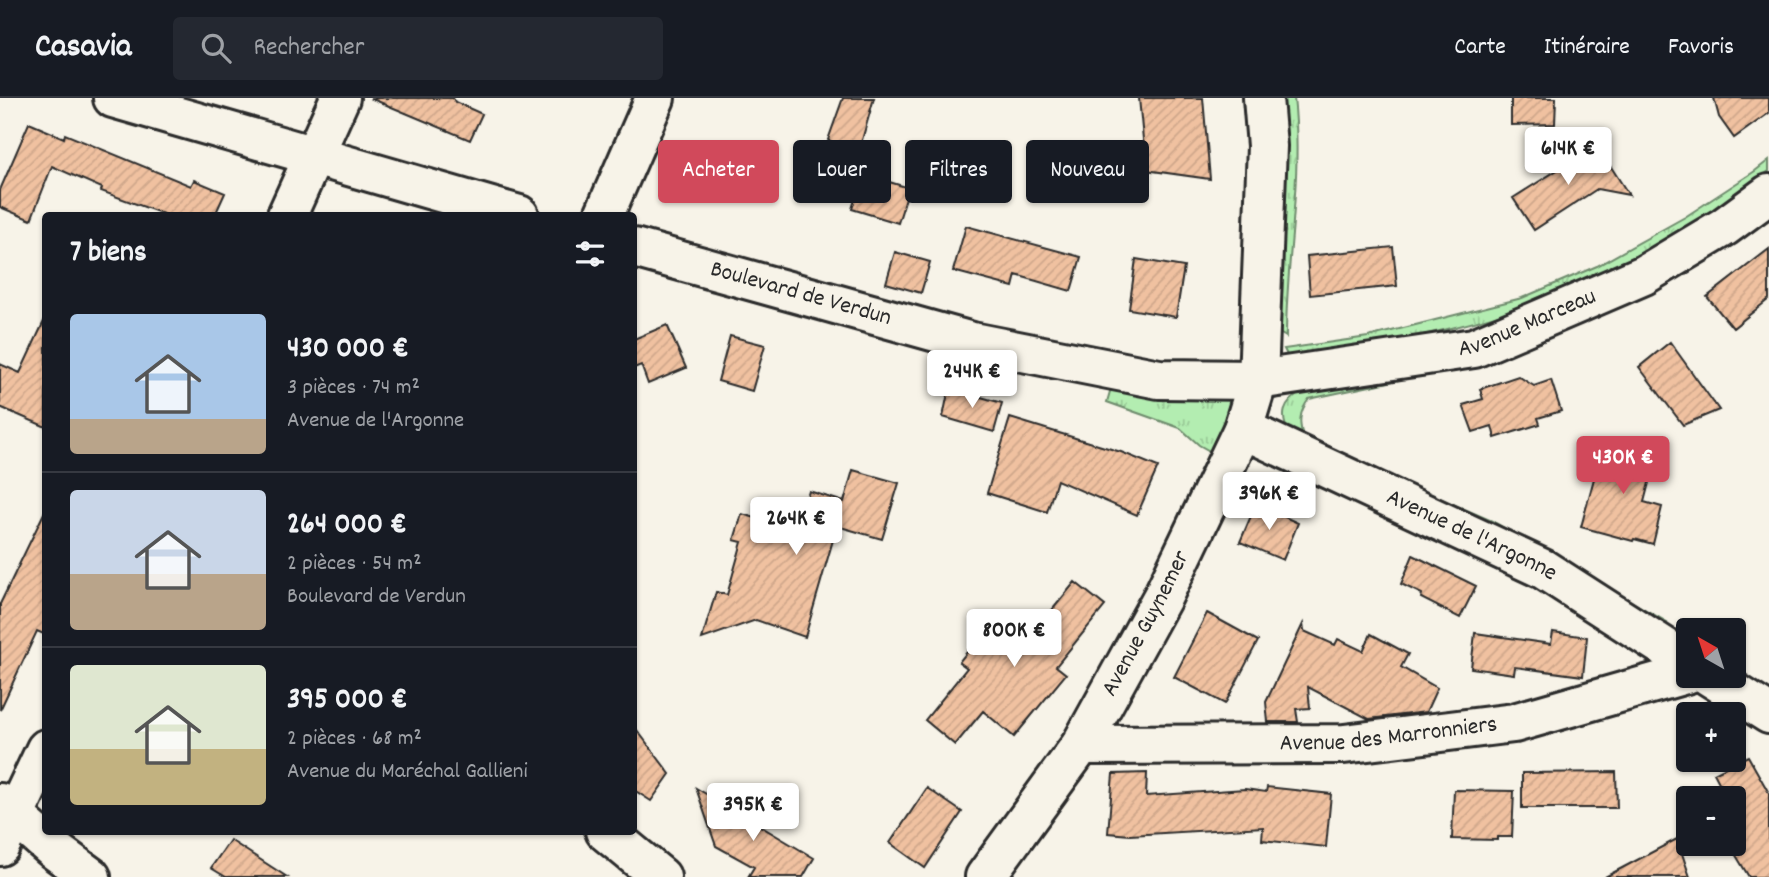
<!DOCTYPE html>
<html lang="fr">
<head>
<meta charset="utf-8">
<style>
	:root { --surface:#171b24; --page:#242831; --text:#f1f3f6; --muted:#9ea1a6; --line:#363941; --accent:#d1495b }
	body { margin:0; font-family:Dekko,sans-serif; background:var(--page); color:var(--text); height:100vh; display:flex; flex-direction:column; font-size:26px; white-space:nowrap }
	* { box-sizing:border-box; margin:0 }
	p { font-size:23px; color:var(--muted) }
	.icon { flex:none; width:38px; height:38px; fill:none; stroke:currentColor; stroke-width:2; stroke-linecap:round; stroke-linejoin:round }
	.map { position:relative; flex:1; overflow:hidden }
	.drawer { position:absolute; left:42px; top:114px; width:595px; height:623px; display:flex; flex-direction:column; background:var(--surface); border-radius:7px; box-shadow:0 2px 5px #0004 }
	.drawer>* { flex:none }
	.banner { position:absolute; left:658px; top:42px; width:665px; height:63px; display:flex; gap:14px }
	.needle { width:46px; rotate:321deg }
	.controls { position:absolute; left:1676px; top:520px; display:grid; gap:14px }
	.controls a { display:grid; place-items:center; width:70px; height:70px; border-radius:7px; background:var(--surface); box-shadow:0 2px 5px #0004; font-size:35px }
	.price { position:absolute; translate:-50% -60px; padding:0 16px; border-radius:7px; background:#fff; color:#222; font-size:23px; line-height:46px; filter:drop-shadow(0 2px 4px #0008) }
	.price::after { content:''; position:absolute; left:50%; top:42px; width:21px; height:16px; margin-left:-10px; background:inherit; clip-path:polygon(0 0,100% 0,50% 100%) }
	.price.current { background:var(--accent); color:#fff }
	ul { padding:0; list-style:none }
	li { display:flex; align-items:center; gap:21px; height:175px; padding:0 28px }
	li+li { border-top:2px solid var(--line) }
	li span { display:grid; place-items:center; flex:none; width:196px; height:140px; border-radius:7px; color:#555 }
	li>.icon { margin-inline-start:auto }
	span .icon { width:84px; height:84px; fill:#fffc; stroke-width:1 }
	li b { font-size:30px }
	h2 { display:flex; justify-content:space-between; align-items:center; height:84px; padding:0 28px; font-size:30px }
	.chip { padding:0 24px; border-radius:7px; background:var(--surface); box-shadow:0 2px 5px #0004; font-size:24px; line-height:63px }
	.chip.current { background:var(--accent); color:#fff }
	header { display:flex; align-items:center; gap:42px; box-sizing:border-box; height:98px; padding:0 35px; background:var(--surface); border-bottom:2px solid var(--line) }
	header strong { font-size:33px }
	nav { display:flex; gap:38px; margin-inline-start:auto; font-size:24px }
	.search { width:490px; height:63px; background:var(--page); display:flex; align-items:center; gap:18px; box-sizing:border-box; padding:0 24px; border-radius:7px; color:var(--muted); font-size:26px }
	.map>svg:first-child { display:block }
	.grass { fill:url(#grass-tufts); stroke:#6f8c6e; stroke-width:2 }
	.building { fill:url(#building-hatch); stroke:#2b2b2b; stroke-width:2 }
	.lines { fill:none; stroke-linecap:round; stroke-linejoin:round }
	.minor-casing { stroke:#2b2b2b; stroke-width:44 }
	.tertiary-casing { stroke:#2b2b2b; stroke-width:44 }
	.minor { stroke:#f7f3e8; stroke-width:38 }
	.tertiary { stroke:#f7f3e8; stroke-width:38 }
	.labels { text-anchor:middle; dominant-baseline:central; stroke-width:7; stroke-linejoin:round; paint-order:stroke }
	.street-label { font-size:24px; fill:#2b2b2b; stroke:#f7f3e8 }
</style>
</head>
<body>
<header>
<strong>Casavia</strong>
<div class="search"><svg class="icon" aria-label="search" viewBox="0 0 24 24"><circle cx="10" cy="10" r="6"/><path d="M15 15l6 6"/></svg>Rechercher</div>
<nav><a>Carte</a><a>Itinéraire</a><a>Favoris</a></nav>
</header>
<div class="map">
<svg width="1769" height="779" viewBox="0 0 1769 779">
	<defs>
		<pattern id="grass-tufts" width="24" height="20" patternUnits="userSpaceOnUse" patternTransform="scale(1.75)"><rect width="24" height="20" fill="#b3edb1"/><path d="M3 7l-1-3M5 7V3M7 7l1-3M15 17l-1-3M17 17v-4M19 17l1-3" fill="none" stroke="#9acb98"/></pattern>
		<pattern id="building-hatch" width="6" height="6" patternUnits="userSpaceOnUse" patternTransform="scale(1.75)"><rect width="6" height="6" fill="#f0c1a0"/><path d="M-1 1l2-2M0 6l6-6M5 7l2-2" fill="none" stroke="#cea68a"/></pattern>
	</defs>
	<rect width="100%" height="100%" fill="#f7f3e8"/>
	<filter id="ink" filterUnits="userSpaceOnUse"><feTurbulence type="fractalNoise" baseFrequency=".0143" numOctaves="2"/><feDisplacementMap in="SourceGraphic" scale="14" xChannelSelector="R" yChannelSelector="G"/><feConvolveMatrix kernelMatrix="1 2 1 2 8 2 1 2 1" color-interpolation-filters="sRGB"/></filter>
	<g filter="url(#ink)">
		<!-- grass -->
		<path class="grass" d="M1279 0H1294C1303 80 1286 159 1286 239L1273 231Z
			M1769 62V73C1711 114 1652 155 1587 184 1530 210 1469 227 1409 240 1369 250 1329 259 1287 257L1284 251 1368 239 1522 200 1597 168 1685 119 1755 73Z
			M1441 273 1309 301C1299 314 1298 325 1304 341L1492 423 1667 524 1664 529 1292 341C1278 318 1282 305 1305 292Z
			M1111 290 1228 297 1233 306 1215 356 1199 347 1180 330 1107 304Z"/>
		<!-- building -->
		<path class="building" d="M370 0H453L455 4 482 16 470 42Z
			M843 0H874L858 56 828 42Z
			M1139 0H1203L1210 81 1146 72Z
			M1511 0H1556L1555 26 1511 27Z
			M1714 0H1769V15L1734 40 1719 19Z
			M29 25 64 40 65 36 191 88 194 82 225 95 215 117H166L101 93 102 90 52 68 31 122 0 109V92Z
			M1597 47 1629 97 1597 91 1534 132 1513 100Z
			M863 76 909 90 898 125 852 111Z
			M966 128 1081 159 1071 193 1016 177 1013 189 953 173Z
			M1393 149 1397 188 1310 197 1307 158Z
			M1769 151V201L1733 230 1707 199Z
			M895 154 930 164 921 195 886 185Z
			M1136 161 1184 169 1176 219 1129 211Z
			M46 219V329L0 309V266L20 275Z
			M667 227 686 270 648 286 641 267 634 270V241Z
			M730 238 765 247 752 293 718 283Z
			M1670 244 1719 312 1683 327 1639 269Z
			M1518 278 1534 288 1551 282 1561 313 1538 320 1540 326 1495 340 1492 328 1473 334 1463 307 1483 301 1480 291Z
			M949 290 1002 305 994 334 943 319Z
			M1010 320 1121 354 1158 369 1137 417 1057 382 1047 414 987 395Z
			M1618 345 1656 358 1644 404 1662 409 1653 446 1634 441 1633 443 1581 429 1603 347 1617 350Z
			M853 372 899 385 882 441 837 428 805 539 756 522 702 541 716 494 727 497 742 444 734 442 742 416 773 425 775 416 800 423 809 393 844 404Z
			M1256 406 1298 425 1283 462 1240 444Z
			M46 411V537L37 533 0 612V506Z
			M1413 457 1476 488 1460 520 1421 500 1422 496 1401 486Z
			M1075 484 1105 508 1056 568 1066 576 1014 639 983 613 955 647 925 622 967 570 959 564 996 518 1026 544Z
			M1207 515 1258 543 1225 606 1174 579Z
			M1303 526 1304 533 1335 547 1338 541 1363 553 1371 536 1408 556 1401 569 1437 590 1426 614 1369 621 1308 589 1310 610 1296 611 1298 624H1268L1266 604Z
			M1553 534 1587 539 1583 578 1515 569 1514 576 1471 570 1475 535 1551 546Z
			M634 628 670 676 651 703 634 692Z
			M1748 658 1769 695V779H1749L1734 754V700H1727L1714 675Z
			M1616 674 1617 710H1522V675Z
			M1147 675 1146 698 1245 691 1266 694 1267 689 1331 696 1326 749 1262 742 1263 729 1130 737 1108 735 1113 676Z
			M696 690 814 760 803 779H748L754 769 716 748Z
			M927 690 962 714 925 770 890 745Z
			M1454 692 1514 693 1512 739H1497V742L1452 741Z
			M1677 741 1690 779H1605Z
			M230 742 287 779H226L211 770Z"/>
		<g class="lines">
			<defs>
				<g id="minor">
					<path d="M113 0 519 117"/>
					<path d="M287 117 340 0"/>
					<path d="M604 117 655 0"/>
					<path id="s1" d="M634 150 972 244 1159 281 1258 282 1474 250 1644 177 1724 129 1769 96"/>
					<path id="s2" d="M1243 331 1543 471 1689 565"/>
					<path d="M1709 578 1769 616"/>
					<path id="s3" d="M1081 647 1344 646 1514 625 1689 575"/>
					<path d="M605 733 661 779"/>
					<path d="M0 748 46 651"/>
					<path id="s4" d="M985 779 1081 647 1163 498 1243 331 1258 282 1267 48 1263 0"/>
				</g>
				<path id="tertiary" d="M0 705 53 751 91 779"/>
			</defs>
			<!-- minor casing -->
			<use href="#minor" class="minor-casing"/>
			<!-- tertiary casing -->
			<use href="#tertiary" class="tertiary-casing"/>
			<!-- minor -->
			<use href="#minor" class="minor"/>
			<!-- tertiary -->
			<use href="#tertiary" class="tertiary"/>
		</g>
	</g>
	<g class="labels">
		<!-- street labels -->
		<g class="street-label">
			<text stroke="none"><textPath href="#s1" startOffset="173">Boulevard de Verdun</textPath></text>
			<text stroke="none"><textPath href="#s1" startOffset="917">Avenue Marceau</textPath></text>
			<text stroke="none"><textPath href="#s2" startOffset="252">Avenue de l'Argonne</textPath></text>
			<text stroke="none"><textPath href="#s4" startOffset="301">Avenue Guynemer</textPath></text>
			<text stroke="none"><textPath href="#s3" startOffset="308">Avenue des Marronniers</textPath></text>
		</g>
	</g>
</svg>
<div class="controls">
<a><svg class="needle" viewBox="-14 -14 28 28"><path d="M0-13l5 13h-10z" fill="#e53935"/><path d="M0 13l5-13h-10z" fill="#9ea1a6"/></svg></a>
<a>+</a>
<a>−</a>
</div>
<b class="price" style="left:1568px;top:89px">614K €</b>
<b class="price" style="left:972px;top:312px">244K €</b>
<b class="price current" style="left:1623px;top:398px">430K €</b>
<b class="price" style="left:1269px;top:434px">396K €</b>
<b class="price" style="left:796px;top:459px">264K €</b>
<b class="price" style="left:1014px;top:571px">800K €</b>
<b class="price" style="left:753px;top:745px">395K €</b>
<div class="banner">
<a class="chip current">Acheter</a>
<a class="chip">Louer</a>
<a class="chip">Filtres</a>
<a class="chip">Nouveau</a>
</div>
<section class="drawer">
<h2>7 biens<svg class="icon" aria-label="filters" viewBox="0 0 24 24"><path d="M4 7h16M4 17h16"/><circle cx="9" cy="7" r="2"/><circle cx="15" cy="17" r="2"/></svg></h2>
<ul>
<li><span style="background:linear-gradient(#a9c7e8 75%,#b9a48a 0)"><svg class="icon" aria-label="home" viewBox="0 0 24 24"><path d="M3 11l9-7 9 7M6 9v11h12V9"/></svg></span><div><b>430 000 €</b><p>3 pièces · 74 m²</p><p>Avenue de l'Argonne</p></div></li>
<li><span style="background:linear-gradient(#c9d6e8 60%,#b9a48a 0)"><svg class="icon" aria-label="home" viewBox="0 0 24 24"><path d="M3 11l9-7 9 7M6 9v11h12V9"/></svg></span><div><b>264 000 €</b><p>2 pièces · 54 m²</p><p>Boulevard de Verdun</p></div></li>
<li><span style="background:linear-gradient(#dfe7d0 60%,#c2b280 0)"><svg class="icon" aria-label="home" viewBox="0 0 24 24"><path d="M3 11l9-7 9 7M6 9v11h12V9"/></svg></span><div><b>395 000 €</b><p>2 pièces · 68 m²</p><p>Avenue du Maréchal Gallieni</p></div></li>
</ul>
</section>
</div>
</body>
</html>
